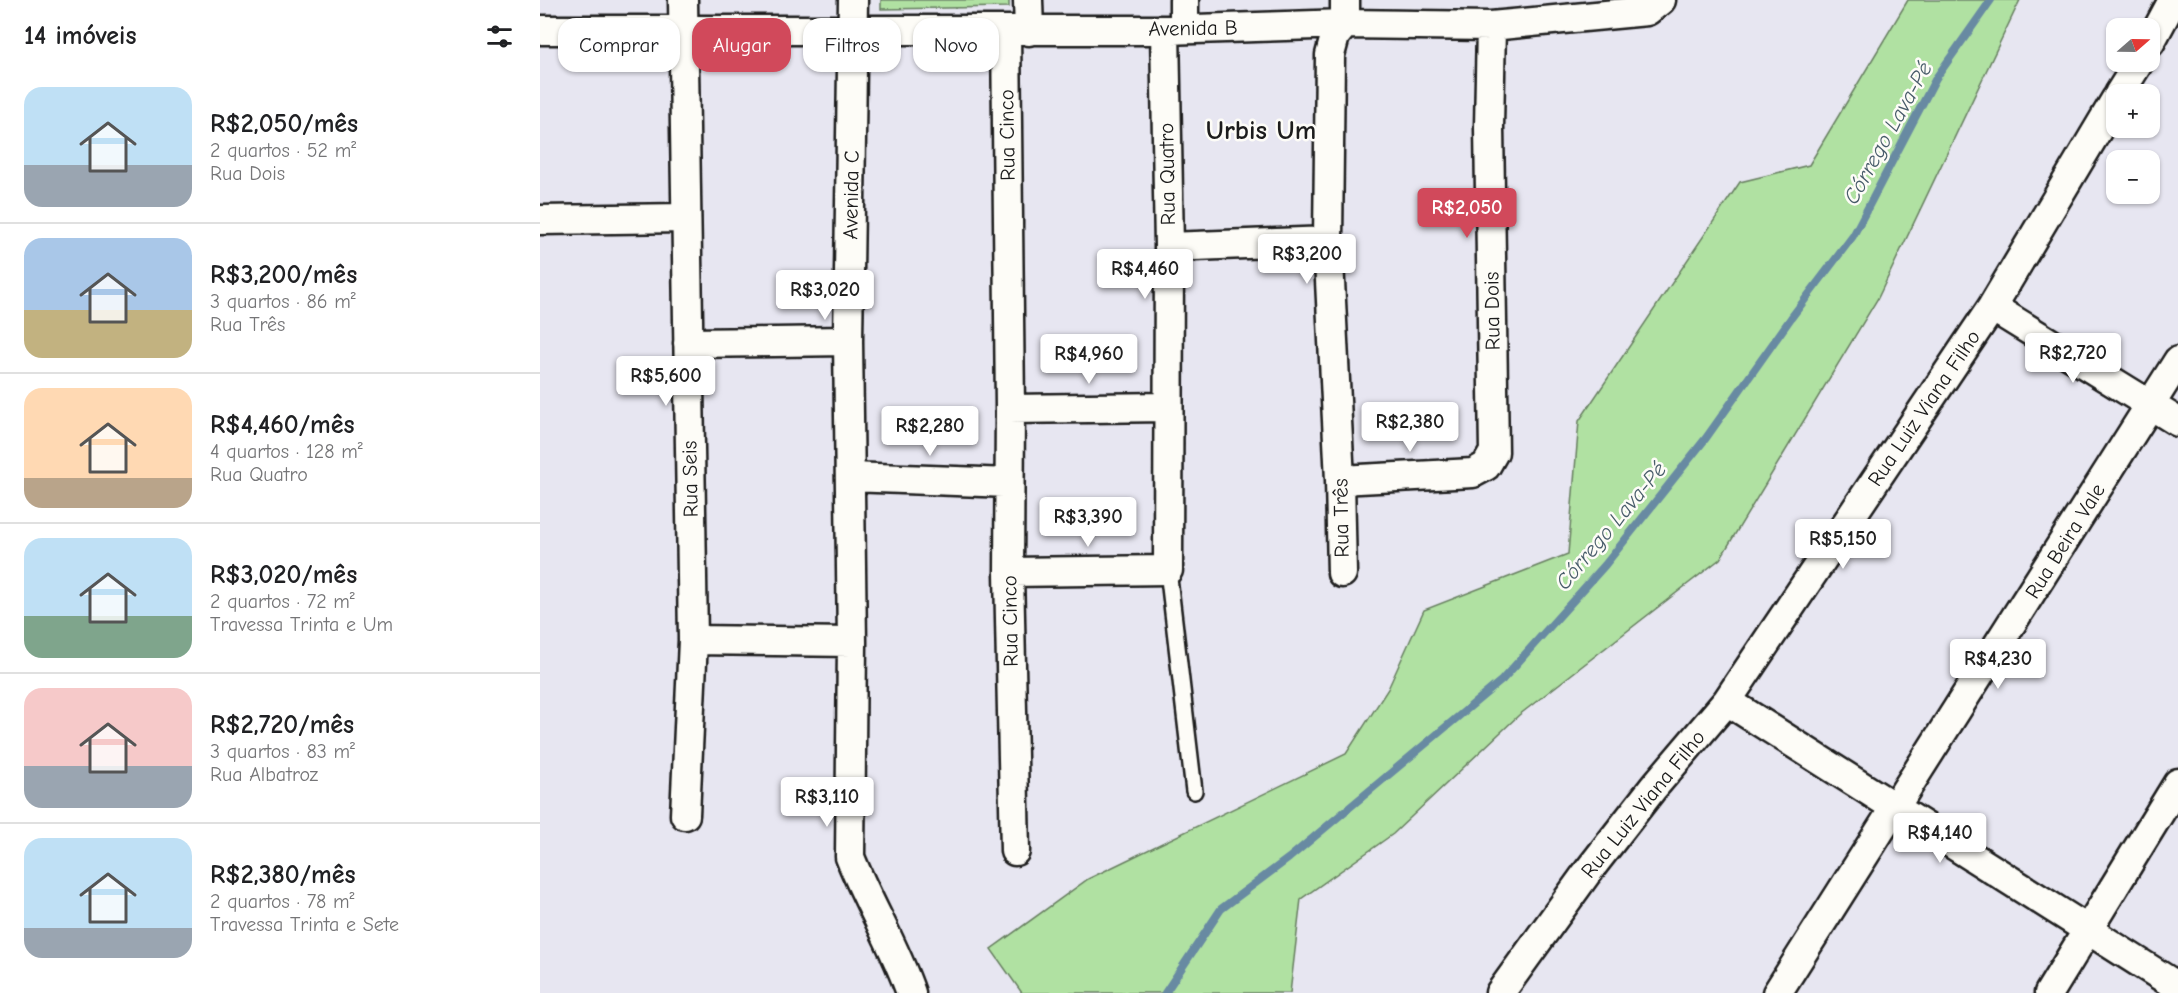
<!DOCTYPE html>
<html lang="pt">
<head>
<meta charset="utf-8">
<style>
	:root { --surface:#fff; --page:#f2f2f2; --text:#202124; --muted:#757577; --line:#e0e0e0; --accent:#d1495b }
	body { margin:0; font-family:"Comic Neue",sans-serif; background:var(--page); color:var(--text); height:100vh; display:flex; flex-direction:column; font-size:22px; white-space:nowrap }
	* { box-sizing:border-box; margin:0 }
	p { font-size:20px; color:var(--muted) }
	.icon { flex:none; width:33px; height:33px; fill:none; stroke:currentColor; stroke-width:2; stroke-linecap:round; stroke-linejoin:round }
	.map { position:relative; flex:1; overflow:hidden }
	.drawer { display:flex; flex-direction:column; background:var(--surface); width:540px }
	.drawer>* { flex:none }
	.hud { position:absolute; left:18px; top:18px; width:570px; height:54px; display:flex; gap:12px }
	.needle { width:39px; rotate:70deg }
	.buttons { position:absolute; left:1566px; top:18px; display:grid; gap:12px }
	.buttons a { display:grid; place-items:center; width:54px; height:54px; border-radius:12px; background:var(--surface); box-shadow:0 2px 4px #0004; font-size:30px }
	.price { position:absolute; translate:-50% -51px; padding:0 14px; border-radius:6px; background:#fff; color:#222; font-size:20px; line-height:39px; filter:drop-shadow(0 2px 3px #0008) }
	.price::after { content:''; position:absolute; left:50%; top:36px; width:18px; height:14px; margin-left:-9px; background:inherit; clip-path:polygon(0 0,100% 0,50% 100%) }
	.price.current { background:var(--accent); color:#fff }
	ul { padding:0; list-style:none }
	li { display:flex; align-items:center; gap:18px; height:150px; padding:0 24px }
	li+li { border-top:2px solid var(--line) }
	li span { display:grid; place-items:center; flex:none; width:168px; height:120px; border-radius:18px; color:#555 }
	li>.icon { margin-inline-start:auto }
	span .icon { width:72px; height:72px; fill:#fffc; stroke-width:1 }
	li b { font-size:26px }
	h2 { display:flex; justify-content:space-between; align-items:center; height:72px; padding:0 24px; font-size:26px }
	.chip { padding:0 21px; border-radius:18px; background:var(--surface); box-shadow:0 2px 4px #0004; font-size:21px; line-height:54px }
	.chip.current { background:var(--accent); color:#fff }
	main { display:flex; flex:1; min-height:0 }
	.map>svg:first-child { display:block }
	.green { fill:#b0e1a2; stroke:#667e5f; stroke-width:1.5 }
	.lines { fill:none; stroke-linecap:round; stroke-linejoin:round }
	.stream { stroke:#688aa2; stroke-width:8 }
	.lane-casing { stroke:#1c1c1c; stroke-width:20 }
	.street-casing { stroke:#1c1c1c; stroke-width:33 }
	.lane { stroke:#fdfcf7; stroke-width:15 }
	.street { stroke:#fdfcf7; stroke-width:28 }
	.labels { text-anchor:middle; dominant-baseline:central; stroke-width:5; stroke-linejoin:round; paint-order:stroke }
	.street-label { font-size:21px; fill:#1c1c1c; stroke:#fdfcf7 }
	.water-label { font-size:22px; font-style:italic; fill:#485c6a; stroke:#fdfcf7 }
	.district-label { font-size:27px; font-weight:bold; fill:#1c1c1c; stroke:#fdfcf7 }
</style>
</head>
<body>
<main>
<section class="drawer">
<h2>14 imóveis<svg class="icon" aria-label="filters" viewBox="0 0 24 24"><path d="M4 7h16M4 17h16"/><circle cx="9" cy="7" r="2"/><circle cx="15" cy="17" r="2"/></svg></h2>
<ul>
<li><span style="background:linear-gradient(#bfe0f5 65%,#9aa5b1 0)"><svg class="icon" aria-label="home" viewBox="0 0 24 24"><path d="M3 11l9-7 9 7M6 9v11h12V9"/></svg></span><div><b>R$2,050/mês</b><p>2 quartos · 52 m²</p><p>Rua Dois</p></div></li>
<li><span style="background:linear-gradient(#a9c7e8 60%,#c2b280 0)"><svg class="icon" aria-label="home" viewBox="0 0 24 24"><path d="M3 11l9-7 9 7M6 9v11h12V9"/></svg></span><div><b>R$3,200/mês</b><p>3 quartos · 86 m²</p><p>Rua Três</p></div></li>
<li><span style="background:linear-gradient(#ffd9b3 75%,#b9a48a 0)"><svg class="icon" aria-label="home" viewBox="0 0 24 24"><path d="M3 11l9-7 9 7M6 9v11h12V9"/></svg></span><div><b>R$4,460/mês</b><p>4 quartos · 128 m²</p><p>Rua Quatro</p></div></li>
<li><span style="background:linear-gradient(#bfe0f5 65%,#7fa58c 0)"><svg class="icon" aria-label="home" viewBox="0 0 24 24"><path d="M3 11l9-7 9 7M6 9v11h12V9"/></svg></span><div><b>R$3,020/mês</b><p>2 quartos · 72 m²</p><p>Travessa Trinta e Um</p></div></li>
<li><span style="background:linear-gradient(#f6c9c9 65%,#9aa5b1 0)"><svg class="icon" aria-label="home" viewBox="0 0 24 24"><path d="M3 11l9-7 9 7M6 9v11h12V9"/></svg></span><div><b>R$2,720/mês</b><p>3 quartos · 83 m²</p><p>Rua Albatroz</p></div></li>
<li><span style="background:linear-gradient(#bfe0f5 75%,#9aa5b1 0)"><svg class="icon" aria-label="home" viewBox="0 0 24 24"><path d="M3 11l9-7 9 7M6 9v11h12V9"/></svg></span><div><b>R$2,380/mês</b><p>2 quartos · 78 m²</p><p>Travessa Trinta e Sete</p></div></li>
</ul>
</section>
<div class="map">
<svg width="1638" height="993" viewBox="0 0 1638 993">
	<rect width="100%" height="100%" fill="#e7e6f1"/>
	<filter id="ink" filterUnits="userSpaceOnUse"><feTurbulence type="fractalNoise" baseFrequency=".0167" numOctaves="2"/><feDisplacementMap in="SourceGraphic" scale="12" xChannelSelector="R" yChannelSelector="G"/><feConvolveMatrix kernelMatrix="1 2 1 2 8 2 1 2 1" color-interpolation-filters="sRGB"/></filter>
	<g filter="url(#ink)">
		<!-- green -->
		<path class="green" d="M341 0H469V7L341 9Z
			M1368 0H1480L1338 298 1180 559 979 715 853 834 761 899 750 993H482L451 949 548 879 806 754 848 689 884 610 1028 554 1039 421 1200 182 1269 165Z"/>
		<g class="lines">
			<!-- stream -->
			<path class="stream" d="M625 993 681 909 749 858 962 680 1065 565 1166 438 1251 318 1313 236 1396 78 1451 0"/>
			<defs>
				<path id="lane" d="M628 570 654 791"/>
				<path id="street" d="M143 0 153 640 145 815
					M313 0 308 341 312 642 310 857C328 903 355 946 371 993
					M488 0 489 31
					M644 0V29
					M0 30H625L805 24 951 26 1107 11 1121 0
					M466 31 470 409 469 572 475 851
					M1610 43 1633 0
					M1579 94 1599 62
					M0 220 146 218
					M629 247 788 241
					M1452 307 1638 422
					M148 343 308 341
					M470 409 628 407
					M310 477 469 483
					M800 480 933 473 946 466 954 452 949 127 951 26
					M469 572 628 570 629 247 625 30
					M802 573 800 480 788 241 790 55 795 36 805 24V0
					M153 640 312 642
					M1187 701 1638 987
					M960 993 1046 874 1113 788 1187 701 1452 307 1576 99
					M1237 993 1638 361
					M1509 993 1638 783"/>
			</defs>
			<!-- lane casing -->
			<use href="#lane" class="lane-casing"/>
			<!-- street casing -->
			<use href="#street" class="street-casing"/>
			<!-- lane -->
			<use href="#lane" class="lane"/>
			<!-- street -->
			<use href="#street" class="street"/>
		</g>
	</g>
	<g class="labels">
		<!-- street labels -->
		<g class="street-label">
			<text transform="translate(653 28) rotate(-1)">Avenida B</text>
			<text transform="translate(467 135) rotate(-91)">Rua Cinco</text>
			<text transform="translate(627 174) rotate(-91)">Rua Quatro</text>
			<text transform="translate(311 195) rotate(-89)">Avenida C</text>
			<text transform="translate(952 311) rotate(-91)">Rua Dois</text>
			<text transform="translate(1384 408) rotate(-56)">Rua Luiz Viana Filho</text>
			<text transform="translate(150 479) rotate(-91)">Rua Seis</text>
			<text transform="translate(801 518) rotate(-91)">Rua Três</text>
			<text transform="translate(1525 541) rotate(-58)">Rua Beira Vale</text>
			<text transform="translate(470 621) rotate(-91)">Rua Cinco</text>
			<text transform="translate(1103 804) rotate(-51)">Rua Luiz Viana Filho</text>
		</g>
		<!-- water labels -->
		<g class="water-label">
			<text transform="translate(1348 133) rotate(-61)">Córrego Lava-Pé</text>
			<text transform="translate(1071 526) rotate(-50)">Córrego Lava-Pé</text>
		</g>
		<!-- district labels -->
		<g class="district-label">
			<text x="721" y="130">Urbis Um</text>
		</g>
	</g>
</svg>
<div class="buttons">
<a><svg class="needle" viewBox="-14 -14 28 28"><path d="M0-13l5 13h-10z" fill="#e53935"/><path d="M0 13l5-13h-10z" fill="#757577"/></svg></a>
<a>+</a>
<a>−</a>
</div>
<b class="price current" style="left:927px;top:239px">R$2,050</b>
<b class="price" style="left:767px;top:285px">R$3,200</b>
<b class="price" style="left:605px;top:300px">R$4,460</b>
<b class="price" style="left:285px;top:321px">R$3,020</b>
<b class="price" style="left:1533px;top:384px">R$2,720</b>
<b class="price" style="left:549px;top:385px">R$4,960</b>
<b class="price" style="left:126px;top:407px">R$5,600</b>
<b class="price" style="left:870px;top:453px">R$2,380</b>
<b class="price" style="left:390px;top:457px">R$2,280</b>
<b class="price" style="left:548px;top:548px">R$3,390</b>
<b class="price" style="left:1303px;top:570px">R$5,150</b>
<b class="price" style="left:1458px;top:690px">R$4,230</b>
<b class="price" style="left:287px;top:828px">R$3,110</b>
<b class="price" style="left:1400px;top:864px">R$4,140</b>
<div class="hud">
<a class="chip">Comprar</a>
<a class="chip current">Alugar</a>
<a class="chip">Filtros</a>
<a class="chip">Novo</a>
</div>
</div>
</main>
</body>
</html>
